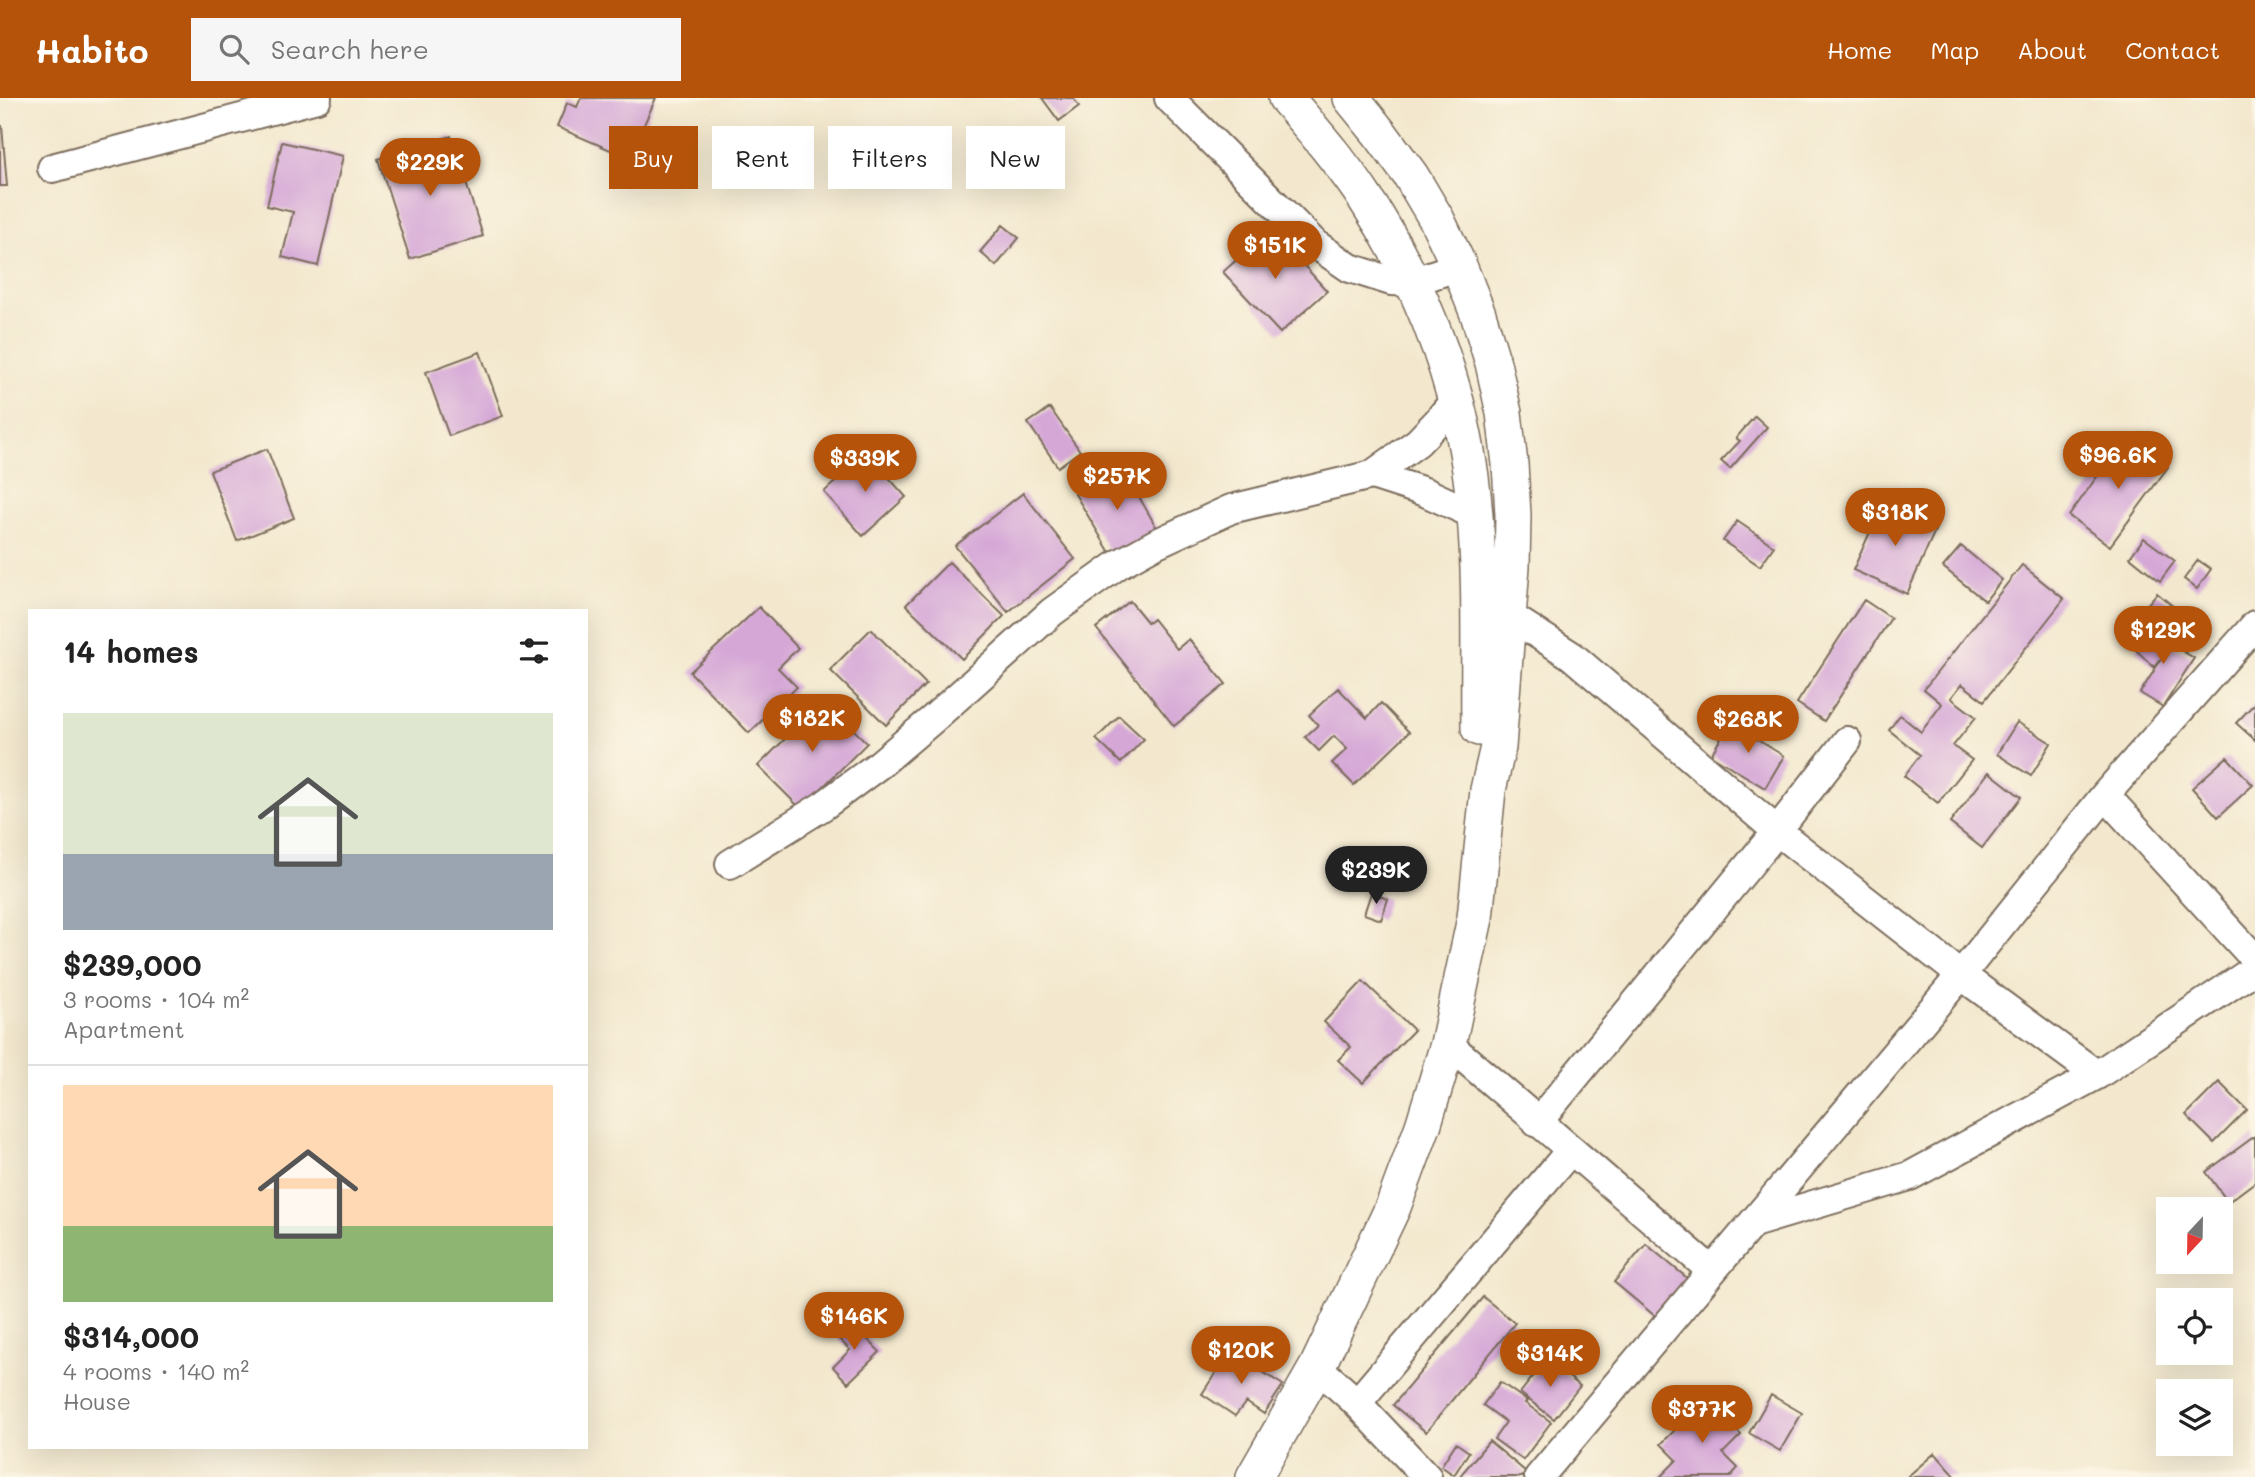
<!DOCTYPE html>
<html lang="en">
<head>
<meta charset="utf-8">
<style>
	:root { --surface:#fff; --page:#f6f6f6; --text:#222; --muted:#767676; --line:#e0e0e0; --accent:#b45309 }
	body { margin:0; font-family:Mali,sans-serif; background:var(--page); color:var(--text); height:100vh; display:flex; flex-direction:column; font-size:26px; white-space:nowrap }
	* { box-sizing:border-box; margin:0 }
	p { font-size:23px; color:var(--muted) }
	.icon { flex:none; width:38px; height:38px; fill:none; stroke:currentColor; stroke-width:2; stroke-linecap:round; stroke-linejoin:round }
	.map { position:relative; flex:1; overflow:hidden }
	.details { position:absolute; left:28px; top:511px; width:560px; height:840px; display:flex; flex-direction:column; background:var(--surface); border-radius:0px; box-shadow:0 7px 28px #0002 }
	.details>* { flex:none }
	.banner { position:absolute; left:609px; top:28px; width:665px; height:63px; display:flex; gap:14px }
	.needle { width:46px; rotate:202deg }
	.controls { position:absolute; left:2156px; top:1099px; display:grid; gap:14px }
	.controls a { display:grid; place-items:center; width:77px; height:77px; border-radius:0px; background:var(--surface); box-shadow:0 7px 28px #0002; font-size:35px }
	.price { position:absolute; translate:-50% -60px; padding:0 16px; border-radius:24px; background:var(--accent); color:#fff; font-size:23px; line-height:46px; filter:drop-shadow(0 2px 4px #0008) }
	.price::after { content:''; position:absolute; left:50%; top:42px; width:21px; height:16px; margin-left:-10px; background:inherit; clip-path:polygon(0 0,100% 0,50% 100%) }
	.price.active { background:#222; color:#fff }
	ul { padding:0; list-style:none }
	li { display:grid; align-content:center; gap:14px; height:371px; padding:0 35px }
	li+li { border-top:2px solid var(--line) }
	li span { display:grid; place-items:center; height:217px; border-radius:0px; color:#555 }
	li>.icon { margin-inline-start:auto }
	span .icon { width:126px; height:126px; fill:#fffc; stroke-width:1 }
	li b { font-size:30px }
	h2 { display:flex; justify-content:space-between; align-items:center; height:84px; padding:0 35px; font-size:30px }
	.chip { padding:0 24px; border-radius:0px; background:var(--surface); box-shadow:0 7px 28px #0002; font-size:24px; line-height:63px }
	.chip.active { background:var(--accent); color:#fff }
	header { display:flex; align-items:center; gap:42px; box-sizing:border-box; height:98px; padding:0 35px; background:var(--accent); color:#fff }
	header strong { font-size:33px }
	nav { display:flex; gap:38px; margin-inline-start:auto; font-size:24px }
	.search { width:490px; height:63px; background:var(--page); display:flex; align-items:center; gap:18px; box-sizing:border-box; padding:0 24px; border-radius:0px; color:var(--muted); font-size:26px }
	.map>svg:first-child { display:block }
	.building { fill:#d5a7d7 }
	.lines { fill:none; stroke-linecap:round; stroke-linejoin:round }
	.minor-casing { stroke:#7b6c5c; stroke-width:32 }
	.tertiary-casing { stroke:#7b6c5c; stroke-width:38 }
	.minor { stroke:#fff; stroke-width:28 }
	.tertiary { stroke:#fff; stroke-width:35 }
</style>
</head>
<body>
<header>
<strong>Habito</strong>
<div class="search"><svg class="icon" aria-label="search" viewBox="0 0 24 24"><circle cx="10" cy="10" r="6"/><path d="M15 15l6 6"/></svg>Search here</div>
<nav><a>Home</a><a>Map</a><a>About</a><a>Contact</a></nav>
</header>
<div class="map">
<svg width="2255" height="1379" viewBox="0 0 2255 1379">
	<rect width="100%" height="100%" fill="#fcf5e5"/>
	<filter id="ink" filterUnits="userSpaceOnUse"><feTurbulence type="fractalNoise" baseFrequency=".0143" numOctaves="2"/><feDisplacementMap in="SourceGraphic" scale="14" xChannelSelector="R" yChannelSelector="G"/><feConvolveMatrix kernelMatrix="1 2 1 2 8 2 1 2 1" color-interpolation-filters="sRGB"/></filter>
	<filter id="wash" filterUnits="userSpaceOnUse"><feTurbulence type="fractalNoise" baseFrequency=".00686" numOctaves="4" result="noise"/><feDisplacementMap in="SourceGraphic" scale="28" xChannelSelector="R" yChannelSelector="G"/><feGaussianBlur stdDeviation="1.57" result="paint"/><feColorMatrix in="noise" values="0 0 0 0 0 0 0 0 0 0 0 0 0 0 0 0 0 1.4 0 .05"/><feComposite in="paint" operator="in"/></filter>
	<g filter="url(#wash)">
		<rect width="100%" height="100%" fill="#f3e8ce"/>
		<g id="blocks">
			<!-- building -->
			<path class="building" d="M581 0H656L629 60 557 29 567 5 577 9Z
				M1042 0H1073L1079 8 1059 23Z
				M0 28H2L7 88H0Z
				M451 38 483 138 410 161 378 61Z
				M282 44 343 58 318 168 282 159 293 114 267 108Z
				M1003 127 1019 140 996 168 980 154Z
				M1271 131 1327 193 1280 235 1223 174Z
				M480 254 503 318 449 338 426 274Z
				M1050 310 1080 353 1058 369 1028 325Z
				M1755 318 1767 329 1730 371 1721 363 1740 343 1736 340Z
				M2126 338 2168 369 2110 448 2069 418Z
				M267 351 294 420 237 443 210 373Z
				M867 355 906 399 863 438 824 394Z
				M1122 369 1158 432 1112 458 1075 396Z
				M1023 395 1075 461 1008 514 955 448Z
				M1883 405 1937 428 1907 496 1853 472Z
				M1737 423 1774 448 1760 468 1723 443Z
				M2144 440 2175 463 2160 483 2130 459Z
				M1961 448 2002 482 1985 503 1943 469Z
				M2198 462 2211 471 2197 491 2184 481Z
				M949 464 1004 518 962 561 906 507Z
				M2022 467 2064 501 1984 603 1962 586 1951 600 1976 619 1953 648 1972 662 1938 705 1904 678 1920 657 1889 632 1900 617 1921 634 1942 606 1924 591Z
				M2157 495 2193 525 2178 543 2141 514Z
				M1864 502 1891 520 1824 623 1797 605Z
				M1130 503 1148 525 1153 521 1177 551 1189 541 1226 586 1174 628 1096 530Z
				M759 509 798 550 778 570 797 589 749 635 690 574Z
				M2158 529 2176 546 2174 548 2194 560 2163 609 2140 595 2162 560 2154 569 2136 552Z
				M871 531 926 586 886 627 830 572Z
				M1338 590 1367 620 1381 605 1409 634 1354 687 1332 665 1347 651 1334 638 1319 653 1305 639 1318 627 1309 617Z
				M824 602 867 645 801 711 758 668Z
				M2255 605V642L2236 625Z
				M1119 618 1144 641 1121 665 1096 641Z
				M2017 624 2051 645 2031 678 1997 656Z
				M1730 625 1784 658 1765 690 1711 657Z
				M2227 659 2253 687 2218 719 2192 690Z
				M1989 674 2021 699 1982 750 1950 725Z
				M1371 795 1388 801 1381 822 1364 816Z
				M1363 883 1414 932 1363 985 1338 962 1351 949 1324 924Z
				M2219 984 2247 1012 2214 1045 2186 1017Z
				M2255 1038V1084L2228 1104 2206 1074Z
				M1646 1146 1693 1185 1661 1223 1614 1184Z
				M1483 1199 1515 1225 1426 1334 1393 1307Z
				M849 1222 880 1254 848 1285 833 1269 850 1252 834 1236Z
				M1230 1253 1283 1287 1264 1316 1246 1304 1235 1318 1202 1296Z
				M1547 1261 1580 1288 1554 1321 1520 1295Z
				M1500 1284 1527 1303 1525 1305 1551 1324 1523 1362 1494 1341 1506 1324 1483 1307Z
				M1771 1297 1802 1315 1780 1353 1749 1335Z
				M1706 1301 1741 1337 1723 1355 1738 1370 1730 1379H1660L1677 1362 1661 1346Z
				M1489 1343 1526 1374 1522 1379H1459Z
				M1456 1345 1469 1354 1454 1377 1441 1368Z
				M1935 1355 1956 1379H1907Z"/>
		</g>
	</g>
	<g filter="url(#ink)">
		<use href="#blocks" fill-opacity="0" stroke="#7b6c5c" stroke-width="2"/>
		<g class="lines">
			<defs>
				<path id="minor" d="M1169 0 1315 146 1350 170 1391 183 1412 184 1459 168
					M52 70 317 0
					M1372 377 1425 394 1475 417
					M1508 517 1572 558 1777 733 1961 877 2097 977
					M2105 697 2255 861
					M730 766 823 708 880 666 933 621 1052 514 1119 466 1155 446 1231 411 1372 377 1418 344 1437 324 1455 302
					M1448 946 1712 1173
					M1537 1025 1777 733 1847 643
					M1753 1125 1910 1078 2097 977 2255 871
					M1317 1269 1357 1305 1427 1379
					M1357 1305 1570 1053
					M1539 1379 1961 877 2105 697 2255 527"/>
				<path id="tertiary" d="M1286 0C1314 33 1342 65 1365 100 1427 194 1467 305 1475 418 1481 488 1478 560 1479 630
					M1254 1379 1317 1269 1393 1109 1423 1028 1448 946 1475 820 1488 692 1498 649 1512 468 1513 417 1510 366 1504 315 1493 265 1478 216 1459 168 1437 122 1411 78 1381 37 1351 0"/>
			</defs>
			<!-- minor casing -->
			<use href="#minor" class="minor-casing"/>
			<!-- tertiary casing -->
			<use href="#tertiary" class="tertiary-casing"/>
			<!-- minor -->
			<use href="#minor" class="minor"/>
			<!-- tertiary -->
			<use href="#tertiary" class="tertiary"/>
		</g>
	</g>
</svg>
<div class="controls">
<a><svg class="needle" viewBox="-14 -14 28 28"><path d="M0-13l5 13h-10z" fill="#e53935"/><path d="M0 13l5-13h-10z" fill="#767676"/></svg></a>
<a><svg class="icon" aria-label="locate" viewBox="0 0 24 24"><circle cx="12" cy="12" r="6"/><path d="M12 2v4M12 18v4M2 12h4M18 12h4"/></svg></a>
<a><svg class="icon" aria-label="layers" viewBox="0 0 24 24"><path d="M12 4l9 5-9 5-9-5zM3 14l9 5 9-5"/></svg></a>
</div>
<b class="price" style="left:430px;top:100px">$229K</b>
<b class="price" style="left:1275px;top:183px">$151K</b>
<b class="price" style="left:2118px;top:393px">$96.6K</b>
<b class="price" style="left:865px;top:396px">$339K</b>
<b class="price" style="left:1117px;top:414px">$257K</b>
<b class="price" style="left:1895px;top:450px">$318K</b>
<b class="price" style="left:2163px;top:568px">$129K</b>
<b class="price" style="left:812px;top:656px">$182K</b>
<b class="price" style="left:1748px;top:657px">$268K</b>
<b class="price active" style="left:1376px;top:808px">$239K</b>
<b class="price" style="left:854px;top:1254px">$146K</b>
<b class="price" style="left:1241px;top:1288px">$120K</b>
<b class="price" style="left:1550px;top:1291px">$314K</b>
<b class="price" style="left:1702px;top:1347px">$377K</b>
<div class="banner">
<a class="chip active">Buy</a>
<a class="chip">Rent</a>
<a class="chip">Filters</a>
<a class="chip">New</a>
</div>
<section class="details">
<h2>14 homes<svg class="icon" aria-label="filters" viewBox="0 0 24 24"><path d="M4 7h16M4 17h16"/><circle cx="9" cy="7" r="2"/><circle cx="15" cy="17" r="2"/></svg></h2>
<ul>
<li><span style="background:linear-gradient(#dfe7d0 65%,#9aa5b1 0)"><svg class="icon" aria-label="home" viewBox="0 0 24 24"><path d="M3 11l9-7 9 7M6 9v11h12V9"/></svg></span><div><b>$239,000</b><p>3 rooms · 104 m²</p><p>Apartment</p></div></li>
<li><span style="background:linear-gradient(#ffd9b3 65%,#8fb573 0)"><svg class="icon" aria-label="home" viewBox="0 0 24 24"><path d="M3 11l9-7 9 7M6 9v11h12V9"/></svg></span><div><b>$314,000</b><p>4 rooms · 140 m²</p><p>House</p></div></li>
</ul>
</section>
</div>
</body>
</html>
